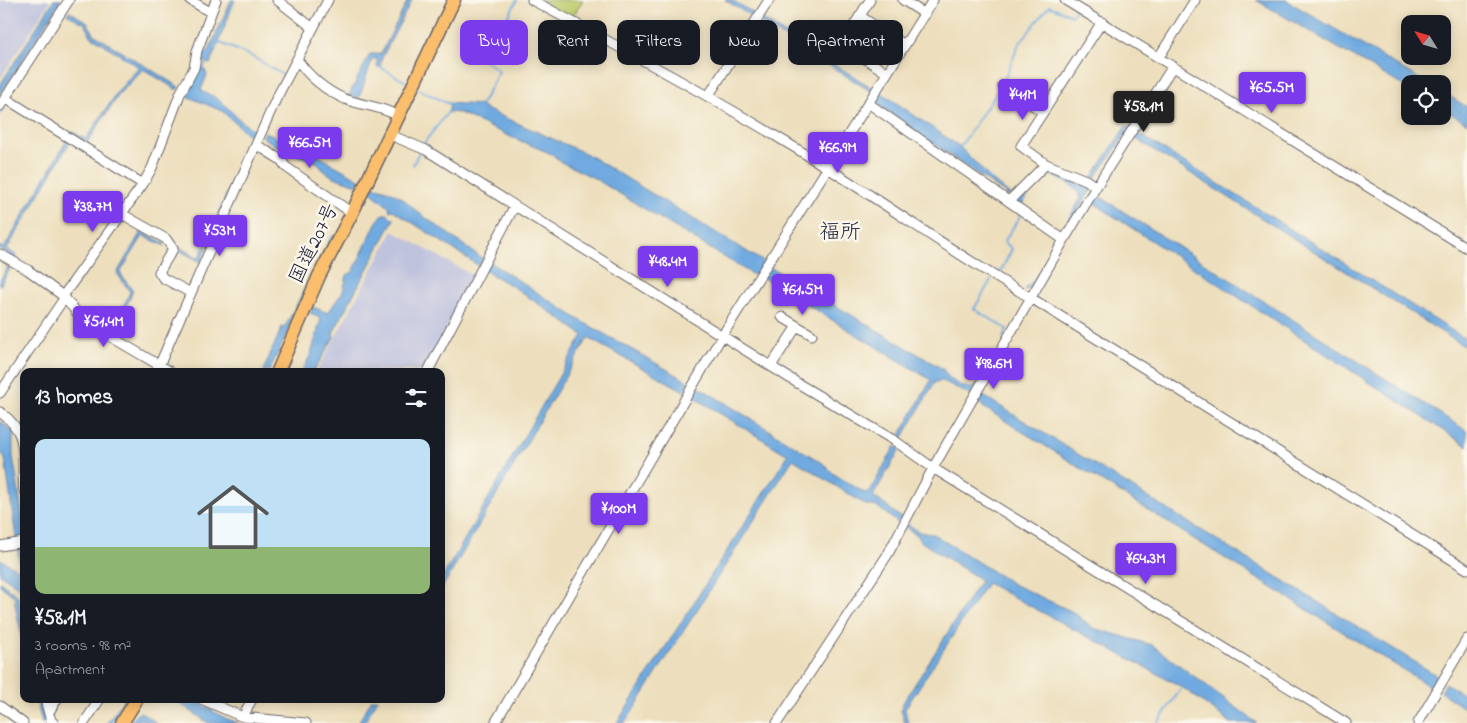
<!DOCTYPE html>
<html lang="en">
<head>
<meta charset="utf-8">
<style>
	:root { --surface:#171b24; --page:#242831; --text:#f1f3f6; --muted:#9ea1a6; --accent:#7c3aed }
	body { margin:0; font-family:"Indie Flower","Klee One",sans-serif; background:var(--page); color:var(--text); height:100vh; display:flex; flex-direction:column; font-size:19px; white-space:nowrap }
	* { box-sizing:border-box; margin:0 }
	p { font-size:16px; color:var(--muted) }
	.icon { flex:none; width:28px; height:28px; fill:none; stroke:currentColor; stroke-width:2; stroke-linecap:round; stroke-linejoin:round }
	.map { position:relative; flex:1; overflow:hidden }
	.sheet { position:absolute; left:20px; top:368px; width:425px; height:335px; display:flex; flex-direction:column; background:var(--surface); border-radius:10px; box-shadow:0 2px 12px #0003 }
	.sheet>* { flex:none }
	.top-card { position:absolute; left:460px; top:20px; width:475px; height:45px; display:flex; gap:10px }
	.needle { width:32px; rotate:307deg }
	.tools { position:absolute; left:1401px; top:15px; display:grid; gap:10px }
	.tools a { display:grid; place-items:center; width:50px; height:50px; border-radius:10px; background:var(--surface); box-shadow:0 2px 12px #0003; font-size:25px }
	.price { position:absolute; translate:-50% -42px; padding:0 11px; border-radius:5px; background:var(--accent); color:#fff; font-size:16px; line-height:32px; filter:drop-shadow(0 1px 2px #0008) }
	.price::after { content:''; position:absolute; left:50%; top:30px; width:15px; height:11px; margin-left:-8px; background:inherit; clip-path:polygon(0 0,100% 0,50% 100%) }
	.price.active { background:#222; color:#fff }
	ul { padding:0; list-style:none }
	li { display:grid; align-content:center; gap:10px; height:265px; padding:0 15px }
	li span { display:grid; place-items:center; height:155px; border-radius:10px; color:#555 }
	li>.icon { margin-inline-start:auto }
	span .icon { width:90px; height:90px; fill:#fffc; stroke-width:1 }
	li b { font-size:21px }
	h2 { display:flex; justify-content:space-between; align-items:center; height:60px; padding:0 15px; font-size:21px }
	.pill { padding:0 18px; border-radius:10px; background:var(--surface); box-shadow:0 2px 12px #0003; font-size:18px; line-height:45px }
	.pill.active { background:var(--accent); color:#fff }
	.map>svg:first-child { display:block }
	.industrial { fill:#bfc2dd }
	.green { fill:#bdca6b; stroke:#707653 }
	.water { fill:#6faae0; stroke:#48668e }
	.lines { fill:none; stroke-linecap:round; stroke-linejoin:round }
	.stream { stroke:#6faae0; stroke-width:2 }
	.minor-casing { stroke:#696468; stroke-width:11 }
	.highway-casing { stroke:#696468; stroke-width:15 }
	.minor { stroke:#fff; stroke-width:9 }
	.highway { stroke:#fabe6d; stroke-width:12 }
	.labels { text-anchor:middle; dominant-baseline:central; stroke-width:5; stroke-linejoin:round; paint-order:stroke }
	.street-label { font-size:20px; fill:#22223b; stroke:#fbf7ec }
	.neighbourhood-label { font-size:21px; fill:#22223b; stroke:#fbf7ec }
</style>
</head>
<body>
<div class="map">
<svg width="1467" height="723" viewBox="0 0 1467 723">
	<rect width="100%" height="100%" fill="#fbf7ec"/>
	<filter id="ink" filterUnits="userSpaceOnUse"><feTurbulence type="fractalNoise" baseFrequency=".02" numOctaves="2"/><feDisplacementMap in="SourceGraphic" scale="10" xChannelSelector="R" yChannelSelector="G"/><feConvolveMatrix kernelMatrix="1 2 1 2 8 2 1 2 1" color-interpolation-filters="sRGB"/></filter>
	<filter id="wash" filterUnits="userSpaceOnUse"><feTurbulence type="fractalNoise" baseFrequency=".0096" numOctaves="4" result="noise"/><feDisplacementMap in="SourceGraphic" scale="20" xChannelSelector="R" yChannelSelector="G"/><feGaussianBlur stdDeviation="1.12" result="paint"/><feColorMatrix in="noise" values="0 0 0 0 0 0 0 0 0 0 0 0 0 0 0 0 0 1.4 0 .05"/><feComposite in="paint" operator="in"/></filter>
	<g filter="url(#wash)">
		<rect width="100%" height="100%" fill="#eddfbd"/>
		<!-- industrial -->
		<path class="industrial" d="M0 0H51L0 79Z
			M393 231 474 276 424 371H317Z"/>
		<!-- green -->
		<path class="green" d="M541 0H583L569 22Z"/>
		<!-- water -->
		<path class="water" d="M54 0H61L0 95V85Z
			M231 0H235L210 64 203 61 202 52H208L210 48Z
			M408 0H412L382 58 380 67H377V58L372 60 359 98 349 95 370 54H381Z
			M725 0H732L755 14 752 17Z
			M1256 0H1286L1428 84H1410V90Z
			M69 11 87 22 95 35 179 87 177 90 143 69 120 93 87 143 70 135 73 132 86 139 118 91 139 67 91 36 85 24 67 14Z
			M760 18 874 89 872 92 758 21Z
			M199 69 205 70 207 75 201 90C205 94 210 94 215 97 230 107 240 125 258 131L201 262 175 248 173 244 199 258 251 137 222 111 184 95 186 91 188 92Z
			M1443 92 1467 107V123L1443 109Z
			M882 93 960 147 992 180 1011 196 1010 197 875 103Z
			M447 103 481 105 483 108 587 154 764 262 755 276 594 178 561 162 552 154 511 137 460 113 448 112 450 106Z
			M1126 126 1131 128 1093 181 1091 179Z
			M265 132 273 135 285 145 306 149 361 180 358 185C344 181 324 176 317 162L280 149 263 137Z
			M1136 132 1467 340V348L1133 137Z
			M67 140 70 142 7 249 17 256 0 286V281L13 257 0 249V246L4 248Z
			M1048 171 1090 187 1091 190 1061 237 1059 235 1081 198C1077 185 1059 178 1047 174L1039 178 1021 206 1013 199C1028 194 1033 178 1048 171Z
			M369 186C386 187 404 197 415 210L483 259 479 266 393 210 389 211 390 208 368 190Z
			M1096 194 1467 431V446L1092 202Z
			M383 214H387L394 219 333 333 334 337 314 371H302L311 354 321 319 310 313 313 307 328 313 343 291 347 275 353 272 376 223Z
			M141 232 163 242 165 246 143 236 120 273 133 291 115 331 136 346 135 348 111 333 130 292 117 273Z
			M336 235 269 371H263L282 327 286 325 331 237Z
			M1056 240 1058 241 1055 248 1030 290 1024 289C1037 279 1051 256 1056 240Z
			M490 262 578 319 689 382 684 391 588 338 441 590V580L583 335 517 289 484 270Z
			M770 267 943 369C949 380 959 387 972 388L978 383 972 396 943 381 935 382 902 439 899 437 931 380 763 278Z
			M696 385 824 464 834 474 865 493 870 491 895 446 900 449 873 496 903 519 899 524 878 507 866 505 793 459 625 723H617L788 455 690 395Z
			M982 395 1436 675 1439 680 1436 687 1429 686 983 407 978 400Z
			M0 421 13 432V456L24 526V591L0 574V559L17 569 20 567 5 459 0 450Z
			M908 524 919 532 933 534 1013 584 1073 612 1093 628 1152 645 1257 723H1231L1182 687 987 583 905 709 908 723H905L901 711 903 703 981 580 920 541 917 535 906 528Z
			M0 582 18 596 24 621V648L15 604V597L0 585Z
			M1446 683 1467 697V710L1441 692Z
			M36 699H42L47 723H42Z
			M124 699H129L112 723H107Z
			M169 699H192L225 718 239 723H208L175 700Z
			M372 699H378L364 723H358Z
			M141 712 157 723H148L142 719 130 723 137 714Z"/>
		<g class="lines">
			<!-- stream -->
			<path class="stream" d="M218 42 253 57 283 75
				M380 67 406 82
				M203 69 206 62
				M1003 83 1019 44 1049 6 1072 15 1075 10
				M418 89 449 104
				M481 105 499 71 485 60 517 0
				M0 114 4 107
				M424 143 448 112
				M960 147 1000 87
				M413 165 419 152
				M999 275 1012 249 1004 242 1019 218 1020 213
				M991 280 974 309 1007 329 1003 337
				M1158 723 1182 687"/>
		</g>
	</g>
	<g filter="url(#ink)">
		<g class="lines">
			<defs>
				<path id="minor" d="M190 0 210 12
					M277 0 313 28
					M532 0C632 54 731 107 826 167 895 210 961 258 1031 298L1467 569
					M870 0 842 44 887 73
					M903 0 925 14
					M1065 0 1467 248
					M860 16 905 45
					M1159 57 1195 0
					M297 59C308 76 326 91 345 99 363 106 381 106 398 116
					M1003 86 1043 112
					M709 95 769 0
					M5 98 143 184
					M868 103 1064 240
					M0 106 69 0
					M388 134 426 150 799 384 895 441 933 468 1346 723
					M257 145 281 160 286 167 352 213
					M1096 187 1086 180 1046 164 1021 146 1102 22
					M1009 201 1046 164
					M122 214 166 239 173 249 159 272 163 278 191 293
					M0 254 28 270 63 296 84 321 169 371
					M63 296 143 184 152 168 180 94 194 68 197 51 216 0
					M782 317 812 335
					M159 366 276 99 328 0
					M771 366 797 326
					M428 371 514 207
					M0 393 63 300 66 299
					M0 412C32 435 20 455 24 490
					M0 546 24 542
					M45 699 51 721 54 723
					M201 699 243 717 306 723
					M0 706 23 723
					M49 712 57 699
					M243 717 252 699
					M84 723 100 699
					M495 723 722 336 933 0
					M777 723 888 554 933 468 1064 240 1096 187 1173 66
					M1418 723 1467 639"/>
				<path id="highway" d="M278 371 319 276 352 213 454 0
					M122 723 137 699"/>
			</defs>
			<!-- minor casing -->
			<use href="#minor" class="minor-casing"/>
			<!-- highway casing -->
			<use href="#highway" class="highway-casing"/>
			<!-- minor -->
			<use href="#minor" class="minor"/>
			<!-- highway -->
			<use href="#highway" class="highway"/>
		</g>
	</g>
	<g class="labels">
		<!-- street labels -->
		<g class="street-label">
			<text transform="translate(315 244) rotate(-64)">国道207号</text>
		</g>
		<!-- neighbourhood labels -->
		<g class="neighbourhood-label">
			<text x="840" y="233">福所</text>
		</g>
	</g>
</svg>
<div class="tools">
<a><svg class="needle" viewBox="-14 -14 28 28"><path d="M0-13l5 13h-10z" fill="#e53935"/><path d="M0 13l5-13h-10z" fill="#9ea1a6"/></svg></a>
<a><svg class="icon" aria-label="locate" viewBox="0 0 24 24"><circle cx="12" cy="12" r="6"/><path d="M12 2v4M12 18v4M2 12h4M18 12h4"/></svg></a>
</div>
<b class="price" style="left:1272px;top:114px">¥65.5M</b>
<b class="price" style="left:1023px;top:121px">¥41M</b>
<b class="price active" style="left:1144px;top:133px">¥58.1M</b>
<b class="price" style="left:310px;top:169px">¥66.5M</b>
<b class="price" style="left:838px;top:174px">¥66.9M</b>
<b class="price" style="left:93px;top:233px">¥38.7M</b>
<b class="price" style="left:220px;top:257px">¥53M</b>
<b class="price" style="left:668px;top:288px">¥48.4M</b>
<b class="price" style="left:803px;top:316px">¥61.5M</b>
<b class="price" style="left:104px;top:348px">¥51.4M</b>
<b class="price" style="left:994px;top:390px">¥98.6M</b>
<b class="price" style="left:619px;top:535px">¥100M</b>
<b class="price" style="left:1146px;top:585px">¥64.3M</b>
<div class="top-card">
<a class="pill active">Buy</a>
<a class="pill">Rent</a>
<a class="pill">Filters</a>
<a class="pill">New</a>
<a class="pill">Apartment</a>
</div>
<section class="sheet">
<h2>13 homes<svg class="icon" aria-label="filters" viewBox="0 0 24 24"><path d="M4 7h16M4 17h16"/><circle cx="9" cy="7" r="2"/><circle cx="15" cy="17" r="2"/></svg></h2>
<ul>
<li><span style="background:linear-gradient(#bfe0f5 70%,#8fb573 0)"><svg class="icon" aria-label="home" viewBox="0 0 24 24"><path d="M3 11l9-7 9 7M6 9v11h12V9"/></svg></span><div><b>¥58.1M</b><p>3 rooms · 98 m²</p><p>Apartment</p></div></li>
</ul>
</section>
</div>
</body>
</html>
